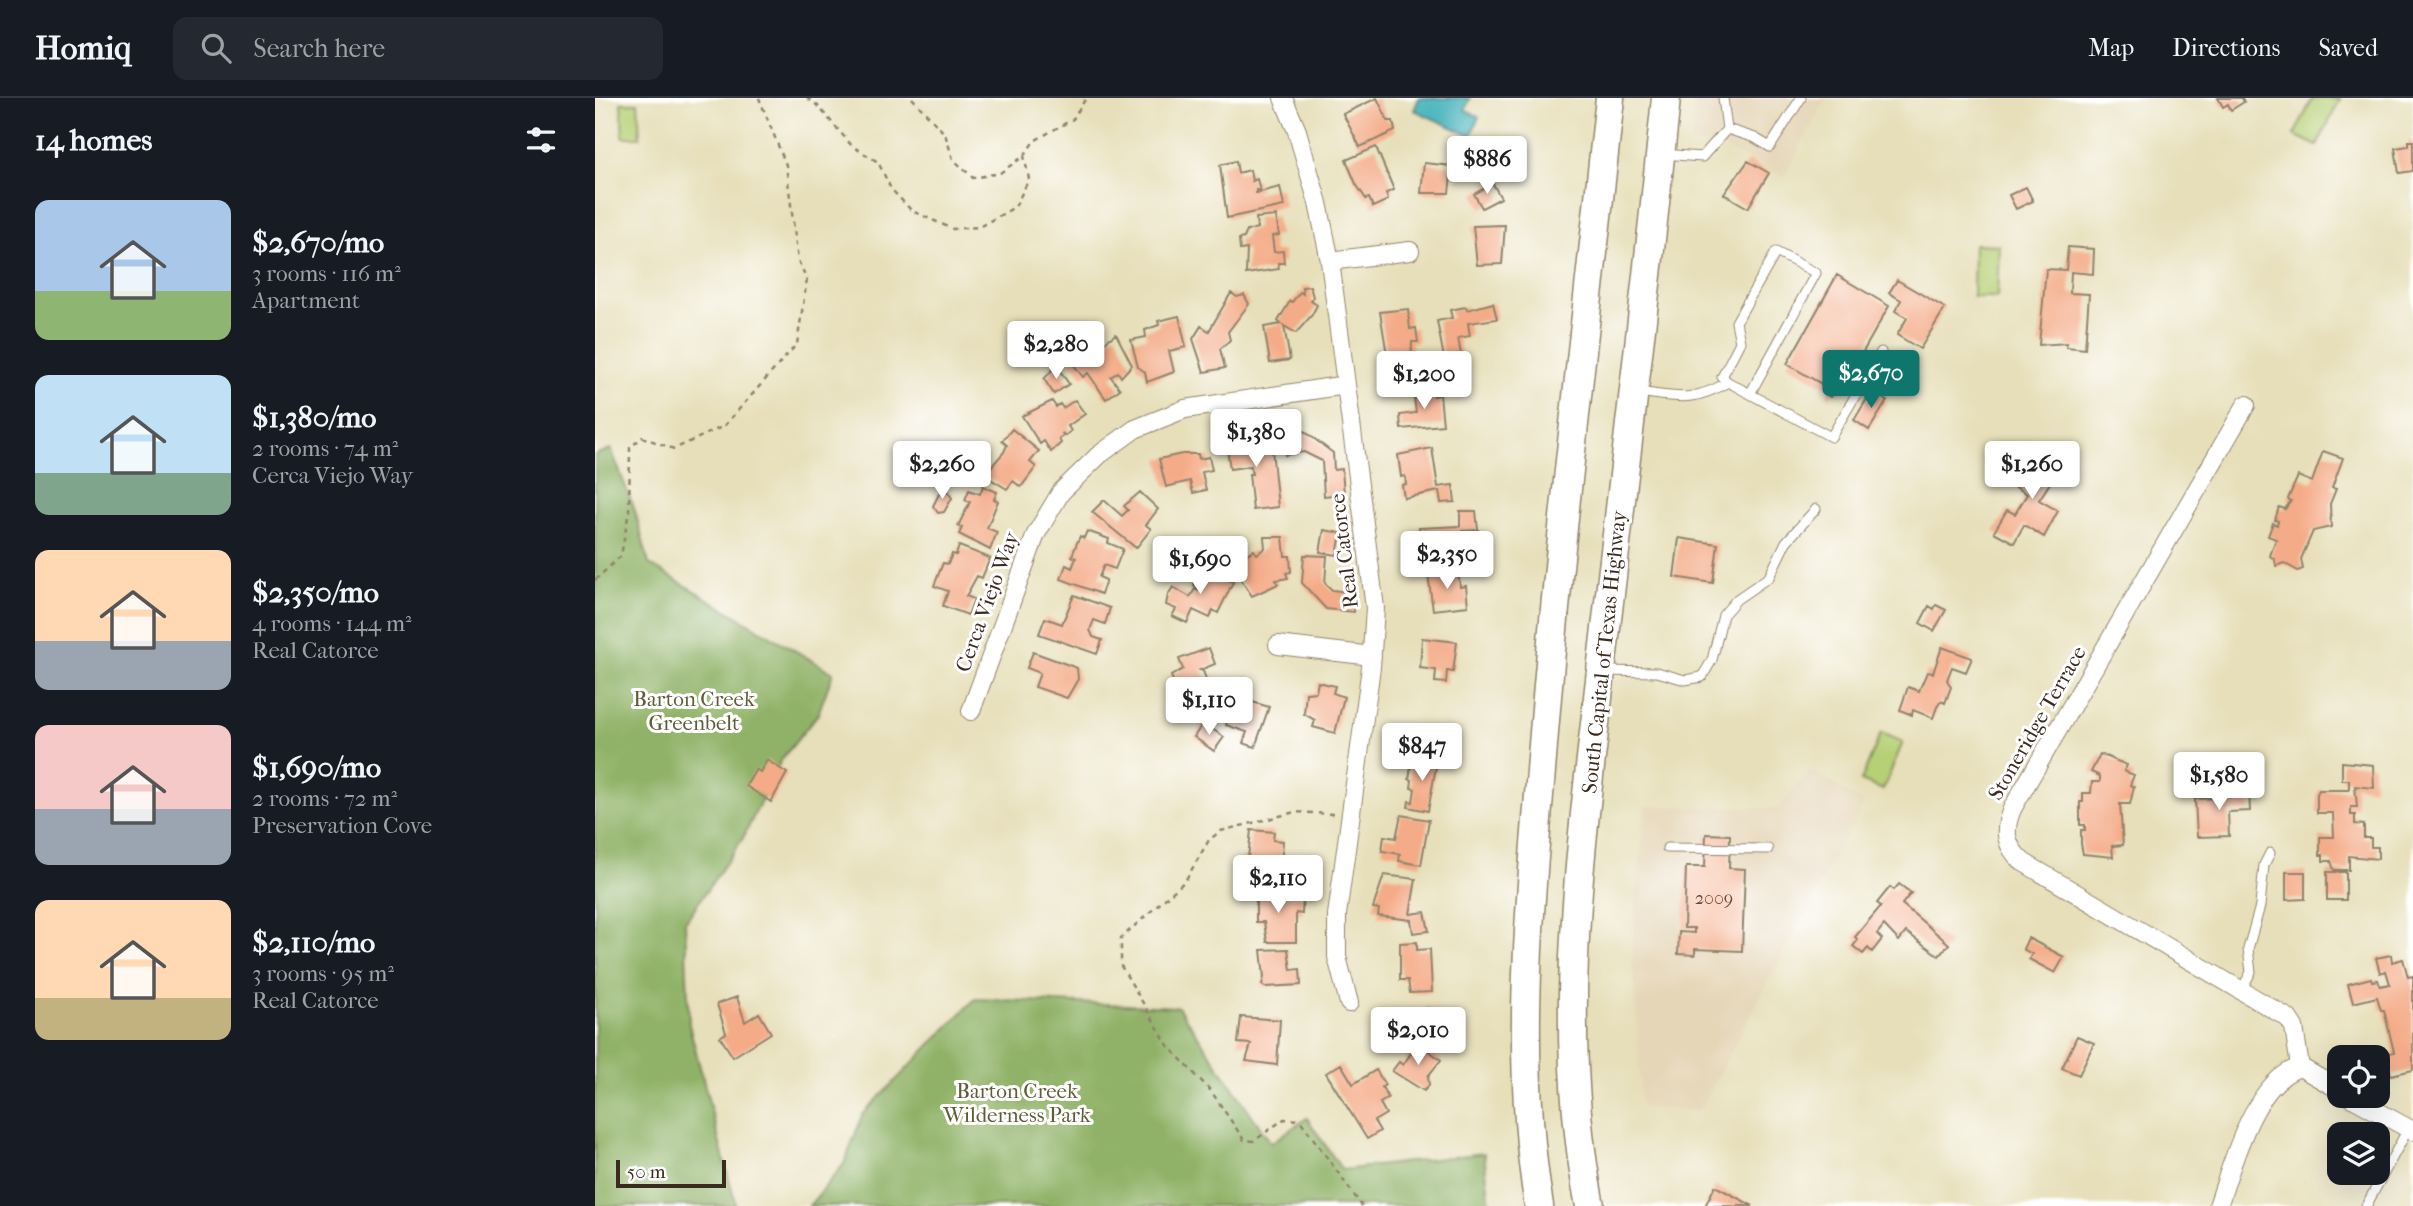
<!DOCTYPE html>
<html lang="en">
<head>
<meta charset="utf-8">
<style>
	:root { --surface:#171b24; --page:#242831; --text:#f1f3f6; --muted:#9ea1a6; --line:#363941; --accent:#0f766e }
	body { margin:0; font-family:"IM FELL French Canon",serif; background:var(--page); color:var(--text); height:100vh; display:flex; flex-direction:column; font-size:26px; white-space:nowrap }
	* { box-sizing:border-box; margin:0 }
	p { font-size:23px; color:var(--muted) }
	.icon { flex:none; width:38px; height:38px; fill:none; stroke:currentColor; stroke-width:2; stroke-linecap:round; stroke-linejoin:round }
	.map { position:relative; flex:1; overflow:hidden }
	.sheet { display:flex; flex-direction:column; background:var(--surface); width:595px }
	.sheet>* { flex:none }
	.tools { position:absolute; left:1732px; top:947px; display:grid; gap:14px }
	.tools a { display:grid; place-items:center; width:63px; height:63px; border-radius:14px; background:var(--surface); box-shadow:0 7px 28px #0002; font-size:35px }
	.scale { position:absolute; left:21px; bottom:18px; width:110px; box-sizing:border-box; padding-left:7px; border:4px solid #3b2a1e; border-top:0; font-size:19px; line-height:24px; white-space:nowrap; color:#3b2a1e; -webkit-text-stroke:5px #fff; paint-order:stroke }
	.price { position:absolute; translate:-50% -60px; padding:0 16px; border-radius:7px; background:#fff; color:#222; font-size:23px; line-height:46px; filter:drop-shadow(0 2px 4px #0008) }
	.price::after { content:''; position:absolute; left:50%; top:42px; width:21px; height:16px; margin-left:-10px; background:inherit; clip-path:polygon(0 0,100% 0,50% 100%) }
	.price.current { background:var(--accent); color:#fff }
	ul { padding:0; list-style:none }
	li { display:flex; align-items:center; gap:21px; height:175px; padding:0 35px }
	li span { display:grid; place-items:center; flex:none; width:196px; height:140px; border-radius:14px; color:#555 }
	li>.icon { margin-inline-start:auto }
	span .icon { width:84px; height:84px; fill:#fffc; stroke-width:1 }
	li b { font-size:30px }
	h2 { display:flex; justify-content:space-between; align-items:center; height:84px; padding:0 35px; font-size:30px }
	header { display:flex; align-items:center; gap:42px; box-sizing:border-box; height:98px; padding:0 35px; background:var(--surface); border-bottom:2px solid var(--line) }
	header strong { font-size:33px }
	nav { display:flex; gap:38px; margin-inline-start:auto; font-size:24px }
	.search { width:490px; height:63px; background:var(--page); display:flex; align-items:center; gap:18px; box-sizing:border-box; padding:0 24px; border-radius:14px; color:var(--muted); font-size:26px }
	main { display:flex; flex:1; min-height:0 }
	.map>svg:first-child { display:block }
	.built { fill:#e5d6b7 }
	.green { fill:#b6d076; stroke:#787d4a; stroke-width:2 }
	.forest { fill:#90b267; stroke:#666e42; stroke-width:2 }
	.water { fill:#40b1b9; stroke:#3e6e6c; stroke-width:2 }
	.building { fill:#f4ab87 }
	.lines { fill:none; stroke-linecap:round; stroke-linejoin:round }
	.service-casing { stroke:#91846c; stroke-width:11 }
	.minor-casing { stroke:#91846c; stroke-width:20 }
	.trunk-casing { stroke:#91846c; stroke-width:31 }
	.path { stroke:#91846c; stroke-width:2.5; stroke-dasharray:5 5; stroke-linecap:butt }
	.service { stroke:#fff; stroke-width:9 }
	.minor { stroke:#fff; stroke-width:18 }
	.trunk { stroke:#fff; stroke-width:28 }
	.labels { text-anchor:middle; dominant-baseline:central; stroke-width:6; stroke-linejoin:round; paint-order:stroke }
	.number-label { font-size:18px; fill:#694a38 }
	.street-label { font-size:21px; fill:#3b2a1e; stroke:#fff }
	.park-label { font-size:21px; fill:#605c38; stroke:#fff }
</style>
</head>
<body>
<header>
<strong>Homiq</strong>
<div class="search"><svg class="icon" aria-label="search" viewBox="0 0 24 24"><circle cx="10" cy="10" r="6"/><path d="M15 15l6 6"/></svg>Search here</div>
<nav><a>Map</a><a>Directions</a><a>Saved</a></nav>
</header>
<main>
<section class="sheet">
<h2>14 homes<svg class="icon" aria-label="filters" viewBox="0 0 24 24"><path d="M4 7h16M4 17h16"/><circle cx="9" cy="7" r="2"/><circle cx="15" cy="17" r="2"/></svg></h2>
<ul>
<li><span style="background:linear-gradient(#a9c7e8 65%,#8fb573 0)"><svg class="icon" aria-label="home" viewBox="0 0 24 24"><path d="M3 11l9-7 9 7M6 9v11h12V9"/></svg></span><div><b>$2,670/mo</b><p>3 rooms · 116 m²</p><p>Apartment</p></div></li>
<li><span style="background:linear-gradient(#bfe0f5 70%,#7fa58c 0)"><svg class="icon" aria-label="home" viewBox="0 0 24 24"><path d="M3 11l9-7 9 7M6 9v11h12V9"/></svg></span><div><b>$1,380/mo</b><p>2 rooms · 74 m²</p><p>Cerca Viejo Way</p></div></li>
<li><span style="background:linear-gradient(#ffd9b3 65%,#9aa5b1 0)"><svg class="icon" aria-label="home" viewBox="0 0 24 24"><path d="M3 11l9-7 9 7M6 9v11h12V9"/></svg></span><div><b>$2,350/mo</b><p>4 rooms · 144 m²</p><p>Real Catorce</p></div></li>
<li><span style="background:linear-gradient(#f6c9c9 60%,#9aa5b1 0)"><svg class="icon" aria-label="home" viewBox="0 0 24 24"><path d="M3 11l9-7 9 7M6 9v11h12V9"/></svg></span><div><b>$1,690/mo</b><p>2 rooms · 72 m²</p><p>Preservation Cove</p></div></li>
<li><span style="background:linear-gradient(#ffd9b3 70%,#c2b280 0)"><svg class="icon" aria-label="home" viewBox="0 0 24 24"><path d="M3 11l9-7 9 7M6 9v11h12V9"/></svg></span><div><b>$2,110/mo</b><p>3 rooms · 95 m²</p><p>Real Catorce</p></div></li>
</ul>
</section>
<div class="map">
<svg width="1818" height="1108" viewBox="0 0 1818 1108">
	<rect width="100%" height="100%" fill="#fff"/>
	<filter id="ink" filterUnits="userSpaceOnUse"><feTurbulence type="fractalNoise" baseFrequency=".0143" numOctaves="2"/><feDisplacementMap in="SourceGraphic" scale="14" xChannelSelector="R" yChannelSelector="G"/><feConvolveMatrix kernelMatrix="1 2 1 2 8 2 1 2 1" color-interpolation-filters="sRGB"/></filter>
	<filter id="wash" filterUnits="userSpaceOnUse"><feTurbulence type="fractalNoise" baseFrequency=".00686" numOctaves="4" result="noise"/><feDisplacementMap in="SourceGraphic" scale="28" xChannelSelector="R" yChannelSelector="G"/><feGaussianBlur stdDeviation="1.57" result="paint"/><feColorMatrix in="noise" values="0 0 0 0 0 0 0 0 0 0 0 0 0 0 0 0 0 1.4 0 .05"/><feComposite in="paint" operator="in"/></filter>
	<g filter="url(#wash)">
		<rect width="100%" height="100%" fill="#e7dfb9"/>
		<!-- built -->
		<path class="built" d="M1100 0H1231L1189 79 1130 50 1096 45Z
			M1215 672 1269 705 1104 1013 1046 1009 1037 844 1050 708 1183 710Z"/>
		<!-- green -->
		<path class="green" d="M1718 0 1745 1 1722 48 1699 37Z
			M26 5H43L45 39H28Z
			M1379 146 1404 147 1402 199H1378Z
			M1286 635 1308 644 1288 692 1266 683Z"/>
		<!-- forest -->
		<path class="forest" d="M16 351 40 413 54 466 238 575 223 616 186 662 148 740 90 824 94 927 141 1108H0V357Z
			M380 901 583 909 676 1045 712 1020 747 1072 889 1055 895 1108H214L249 1066 268 1016Z"/>
		<!-- water -->
		<path class="water" d="M824 0H875L870 12 884 19 876 38 819 12Z"/>
		<g id="blocks">
			<!-- building -->
			<path class="building" d="M782 0 793 23H798L800 33 765 49 748 16Z
				M1623 0H1647L1649 4 1636 12 1633 6 1628 9Z
				M1814 43H1818V73L1804 75 1800 50 1814 48Z
				M781 49 799 92 791 95 793 102 778 109 774 100 771 101 761 86 751 62Z
				M641 63 643 75 655 72 657 83 662 81 665 92H661V95L685 89 689 108 632 120 625 67Z
				M1153 63 1174 75 1153 110 1129 96Z
				M829 65 857 68 854 95H826Z
				M898 86 906 100 887 110 879 96Z
				M1431 89 1438 103 1421 111 1414 97Z
				M681 118 684 137 677 138 679 154 688 153 689 165H683L684 171 651 176 652 151 645 152 644 141 649 140 652 133 662 130 661 120Z
				M910 127 907 166 882 167 878 128Z
				M1473 149 1499 151 1498 176 1476 174 1475 195 1494 196 1490 251 1471 249 1472 245 1444 247 1451 171 1471 172Z
				M1242 177 1294 208 1244 296 1239 293 1235 299 1232 297 1235 291 1192 266Z
				M1302 182 1350 210 1325 251 1302 237 1312 220 1300 213 1306 202 1294 195Z
				M715 188 718 199 716 203 722 207 717 217 701 235 689 228 695 262 675 265 669 229 686 226 683 223 695 203 697 204 705 194 708 196 707 189Z
				M636 195 642 199 649 197 654 206 633 234 635 242 625 251 630 270 609 274 598 241 606 228 614 233Z
				M898 205 902 221 873 225 875 238 863 240 867 262 850 265 842 223 857 220 855 212 871 209 872 212Z
				M813 211 815 231 821 230 823 244H817L816 272 795 275 785 214Z
				M584 218 591 249 574 253 579 274 552 284 550 274 543 269 536 242 551 239 550 232 564 227 563 223Z
				M521 236 537 267 526 279 523 274 516 279 525 291 511 301 493 275 488 279 475 262 487 254 489 257 497 253Z
				M459 270H463L474 286 459 296 449 281Z
				M838 287 839 298 845 297 848 327 806 331 805 317 821 315 819 300H826L824 288Z
				M1277 293 1292 303 1274 332 1259 322Z
				M480 302 490 316 473 328 476 333 470 338 467 335 468 338 464 341 466 345 456 354 449 343 445 346 427 318 457 303 461 309 465 306 468 310Z
				M417 331 444 353 435 364 441 369 426 389 418 383 412 391 389 377 409 354 412 347 407 343Z
				M709 333 738 355 739 372 747 371 749 396 729 398 727 363 709 354 690 357 689 335Z
				M653 336 654 344 676 342 683 409 658 412 654 376H657L656 368 635 371 632 350 640 349 639 338Z
				M837 350 843 389 858 387 860 404 846 405 844 393 809 400 807 387 811 386 810 378 806 379 803 357Z
				M1449 353 1468 365 1444 402 1463 413 1449 439 1429 427 1419 445 1399 434 1412 412 1420 416 1432 396 1417 387 1427 370 1436 375Z
				M1728 353 1748 360 1737 390 1741 391 1735 406 1736 429 1718 433 1706 461 1708 471 1703 473 1689 465 1681 468 1680 462 1675 458 1681 441 1673 438 1678 425 1682 427 1683 423 1680 422 1684 409 1690 411 1696 403 1693 401 1703 378 1717 384Z
				M587 356H603L604 361 614 359 617 372 607 374 611 392 598 395 595 383 571 389 564 361Z
				M388 388 402 394 399 401 403 403 392 430 402 434 395 452 364 436 367 430 363 428 375 404 370 402 374 392 385 396Z
				M351 391 357 400 349 414 343 415 338 408 346 392Z
				M545 394 563 411 551 427 556 431 541 450 497 414 509 402 527 418 533 412 529 408Z
				M865 413H881L883 432 867 433 869 462 828 465 827 451 832 450 831 440 824 441V430L865 428Z
				M729 432 746 435 742 457 725 454Z
				M492 433 514 441 513 445 528 451 520 471 509 467 504 479 511 482 506 496 466 481 471 467 477 470 481 460 477 458 482 445 485 438 489 440Z
				M669 439H688L690 458H695L696 474 691 475 693 480 681 482 683 486 657 498 635 465 659 452 662 456 670 450Z
				M1084 440 1123 446 1118 485 1079 479Z
				M364 448 395 460 387 480 382 478 371 498 379 501 373 517 348 508 353 493 339 488 348 465 353 466 357 456 361 457Z
				M709 457 732 458 730 485 737 492 761 495 759 514 731 511 707 485Z
				M604 468 638 484 623 515 618 512 615 520 598 512 592 525 577 518 581 511 571 507 573 497 578 489 595 499 600 491 604 493 599 488Z
				M863 472 865 489 871 488 873 508 838 512 833 476Z
				M479 497 515 510 510 526 499 522 495 532 498 539 507 542 502 556 444 536 450 520 467 526Z
				M1341 507 1351 512 1339 533 1325 525 1334 508 1339 511Z
				M827 540 862 544 858 574 852 573 851 585 840 584 841 572 825 570Z
				M1347 549 1377 560 1371 574 1357 569 1352 582 1356 589 1350 605 1346 603 1342 609 1338 620 1318 612 1317 617 1305 612 1313 589 1324 593 1332 574 1338 575Z
				M614 550 620 566 605 572 608 573 616 595 611 597V603L581 610 579 603 584 597 576 578 588 571 584 561Z
				M438 554 482 570 483 581 472 600 440 589 445 575 432 570Z
				M723 584 740 588 738 595 749 599 740 635 718 629 720 622 709 616 711 595 721 594Z
				M641 599 674 609 660 649 648 645 652 634 631 627Z
				M608 625 629 639 619 653 599 639Z
				M1505 656 1532 667 1529 673 1539 677 1535 687 1539 689 1535 706H1525L1528 747 1517 748 1518 759 1488 756 1486 746V732H1490V727H1485V704H1488V695H1496L1497 684H1505V678L1496 674Z
				M827 661 842 663 833 713 813 709 814 703 818 704 820 691 816 690 817 682 814 681 817 663 826 665Z
				M172 662 192 675 176 704 151 688 161 671 165 674Z
				M1747 664 1778 667 1779 690 1760 688 1762 709H1756V717H1760V726L1769 727V740H1776V749H1783V761L1754 758V772H1739L1736 763H1728V757H1725V739H1739L1738 715H1722V696L1724 692H1754V682H1747Z
				M1654 692 1655 713 1633 714 1634 738 1602 739 1600 701 1623 700V693Z
				M806 717 834 722 826 767 804 763 805 756 787 753 789 738 801 740Z
				M656 732 679 734 678 742 688 743 685 781 656 779 657 770 646 769 647 759 653 760Z
				M1111 736 1135 737 1134 770 1150 771 1147 853 1100 851V857L1083 856 1084 834 1099 835V830H1089L1091 769H1110Z
				M1691 774H1710V801L1691 802Z
				M1732 774H1751V802H1732Z
				M789 777 821 781 815 816 830 814 834 833 818 835 816 822 783 818 784 811 778 810Z
				M1304 786 1316 795 1307 806 1354 846 1344 858 1311 834 1304 843 1289 827 1282 836 1287 841 1277 854 1273 850 1268 856 1258 848 1263 842 1260 839 1286 808 1282 805 1295 789 1299 792Z
				M665 789H683V798L708 799 707 816 701 815V844H672L669 824H661V796H665Z
				M1433 840 1469 859 1460 875 1434 861 1437 856 1428 851Z
				M822 844V852L835 851 837 894 815 895 813 882H805V845Z
				M693 851 696 872 705 871 706 887 670 889 667 887 669 879 666 852Z
				M1796 857 1797 864 1808 861 1813 879 1818 878V972L1796 977 1791 956 1799 954 1789 912H1786L1782 899 1758 905 1753 886 1776 880 1777 883 1783 882 1785 888 1795 886 1791 873 1785 875 1781 860Z
				M142 899 150 924 164 915 176 935 138 959 125 939 131 935 122 906Z
				M832 910 848 915 841 939 825 934Z
				M646 919 685 922 682 967 651 963 656 946 643 945Z
				M1482 938 1499 945 1484 977 1467 970Z
				M823 945 846 962 833 978 834 987 829 993 797 973 804 964 808 967Z
				M746 966 758 986 781 972 790 987 787 989 793 1000 785 1005 791 1016 779 1023 785 1033 772 1041 731 975Z
				M1120 1088 1158 1108H1110Z"/>
		</g>
	</g>
	<g filter="url(#ink)">
		<use href="#blocks" fill-opacity="0" stroke="#91846c" stroke-width="2"/>
		<g class="lines">
			<defs>
				<path id="service" d="M1128 0 1132 31
					M1067 56 1107 59 1132 31 1160 40 1175 49 1206 0
					M1043 294C1083 299 1097 305 1133 284L1155 296 1221 175 1181 154 1141 224 1145 244 1127 279 1133 284
					M1155 296 1236 339 1286 254
					M1009 573 1062 574 1090 582 1107 579 1117 562 1128 517 1142 501 1174 479 1191 444 1221 411
					M1072 750 1173 751
					M1647 891 1656 874 1653 851 1665 808 1669 767 1675 755
					M1771 1108 1813 1031"/>
				<path id="minor" d="M688 0 702 33 723 105 735 163 780 510 776 569 742 817V859L754 905
					M735 163 815 153
					M1651 307 1417 711C1408 733 1410 748 1428 764L1693 920 1699 929 1705 969
					M683 547 777 558
					M376 613 441 436 466 394 504 357 540 331 590 311 751 287
					M1754 998 1818 1033
					M1623 1108C1638 1065 1658 984 1705 969L1745 992"/>
				<path id="trunk" d="M944 1108C920 962 934 819 946 673 963 448 991 224 1015 0
					M995 1108C960 931 986 750 1006 573 1028 382 1052 191 1071 0"/>
			</defs>
			<!-- service casing -->
			<use href="#service" class="service-casing"/>
			<!-- minor casing -->
			<use href="#minor" class="minor-casing"/>
			<!-- trunk casing -->
			<use href="#trunk" class="trunk-casing"/>
			<!-- path -->
			<path class="path" d="M212 0 223 8 257 48 283 64 296 91 317 113 358 131 384 129 420 109 434 81 429 58
				M317 0 350 36 358 61 378 80 405 75 429 58 439 43 478 21 491 0
				M0 482 26 458 34 413 35 350 47 339 79 351 129 328 202 246 212 181 203 163 191 67 164 0
				M738 716 700 714 626 733 614 742 590 783 526 840V868L574 949 616 993 649 1042 659 1043 689 1021 705 1022 767 1108"/>
			<!-- service -->
			<use href="#service" class="service"/>
			<!-- minor -->
			<use href="#minor" class="minor"/>
			<!-- trunk -->
			<use href="#trunk" class="trunk"/>
		</g>
	</g>
	<g class="labels">
		<!-- number labels -->
		<g class="number-label">
			<text x="1119" y="800">2009</text>
		</g>
		<!-- street labels -->
		<g class="street-label">
			<text transform="translate(749 453) rotate(-97)">Real Catorce</text>
			<text transform="translate(392 504) rotate(-70)">Cerca Viejo Way</text>
			<text transform="translate(1009 554) rotate(-84)">South Capital of Texas Highway</text>
			<text transform="translate(1442 625) rotate(-60)">Stoneridge Terrace</text>
		</g>
		<!-- park labels -->
		<g class="park-label">
			<text x="99" y="601">Barton Creek<tspan x="99" dy="24">Greenbelt</tspan></text>
			<text x="422" y="993">Barton Creek<tspan x="422" dy="24">Wilderness Park</tspan></text>
		</g>
	</g>
</svg>
<div class="tools">
<a><svg class="icon" aria-label="locate" viewBox="0 0 24 24"><circle cx="12" cy="12" r="6"/><path d="M12 2v4M12 18v4M2 12h4M18 12h4"/></svg></a>
<a><svg class="icon" aria-label="layers" viewBox="0 0 24 24"><path d="M12 4l9 5-9 5-9-5zM3 14l9 5 9-5"/></svg></a>
</div>
<div class="scale">50 m</div>
<b class="price" style="left:892px;top:98px">$886</b>
<b class="price" style="left:461px;top:283px">$2,280</b>
<b class="price current" style="left:1276px;top:312px">$2,670</b>
<b class="price" style="left:829px;top:313px">$1,200</b>
<b class="price" style="left:661px;top:371px">$1,380</b>
<b class="price" style="left:347px;top:403px">$2,260</b>
<b class="price" style="left:1437px;top:403px">$1,260</b>
<b class="price" style="left:852px;top:493px">$2,350</b>
<b class="price" style="left:605px;top:498px">$1,690</b>
<b class="price" style="left:614px;top:639px">$1,110</b>
<b class="price" style="left:827px;top:685px">$847</b>
<b class="price" style="left:1624px;top:714px">$1,580</b>
<b class="price" style="left:683px;top:817px">$2,110</b>
<b class="price" style="left:823px;top:969px">$2,010</b>
</div>
</main>
</body>
</html>
